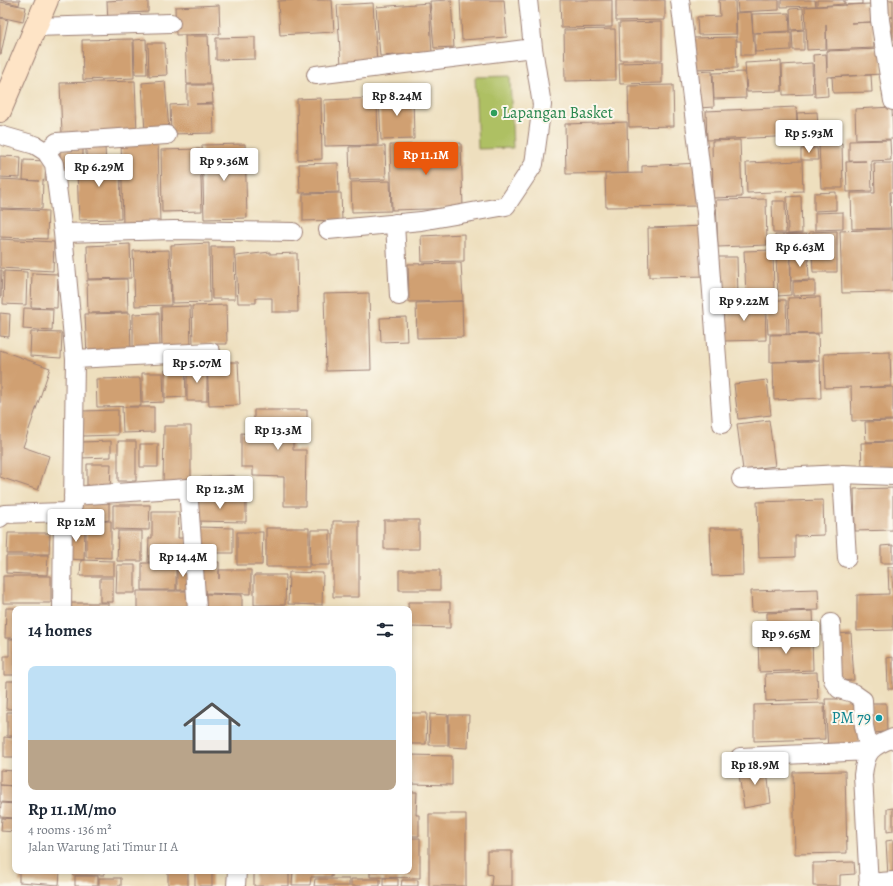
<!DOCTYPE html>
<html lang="en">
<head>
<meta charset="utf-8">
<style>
	:root { --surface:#fff; --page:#f6f6f7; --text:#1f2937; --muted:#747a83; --line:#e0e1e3; --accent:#ea580c }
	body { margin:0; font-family:Alegreya,serif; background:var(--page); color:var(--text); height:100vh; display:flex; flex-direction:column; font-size:15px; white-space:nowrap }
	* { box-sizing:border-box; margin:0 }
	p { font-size:13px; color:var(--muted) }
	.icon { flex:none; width:22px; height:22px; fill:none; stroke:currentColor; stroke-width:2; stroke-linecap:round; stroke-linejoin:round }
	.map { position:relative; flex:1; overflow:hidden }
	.sheet { position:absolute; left:12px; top:606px; width:400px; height:268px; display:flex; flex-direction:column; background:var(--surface); border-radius:8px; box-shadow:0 2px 6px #0003 }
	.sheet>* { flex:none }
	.price { position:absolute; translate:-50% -34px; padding:0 9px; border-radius:4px; background:#fff; color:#222; font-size:13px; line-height:26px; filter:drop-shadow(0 1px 2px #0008) }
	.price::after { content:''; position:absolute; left:50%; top:24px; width:12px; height:9px; margin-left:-6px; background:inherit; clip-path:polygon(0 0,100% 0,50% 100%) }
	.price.active { background:var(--accent); color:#fff }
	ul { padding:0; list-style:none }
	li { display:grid; align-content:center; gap:8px; height:212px; padding:0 16px }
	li+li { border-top:1px solid var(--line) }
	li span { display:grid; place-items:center; height:124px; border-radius:8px; color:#555 }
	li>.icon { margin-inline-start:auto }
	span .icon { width:72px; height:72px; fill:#fffc; stroke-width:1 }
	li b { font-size:17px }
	h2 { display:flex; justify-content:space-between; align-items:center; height:48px; padding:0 16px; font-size:17px }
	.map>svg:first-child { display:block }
	.green { fill:#aec063; stroke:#7c7047 }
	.building { fill:#d0a072 }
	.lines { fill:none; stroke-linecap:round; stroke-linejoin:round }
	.street-casing { stroke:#9c7f74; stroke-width:20 }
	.secondary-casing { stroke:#9c7f74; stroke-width:24 }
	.street { stroke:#fff; stroke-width:18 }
	.secondary { stroke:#fee4c6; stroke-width:22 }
	.leisure-dot { fill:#2e9e5b; stroke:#fbf7ec; stroke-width:1.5 }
	.culture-dot { fill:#0f9aa8; stroke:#fbf7ec; stroke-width:1.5 }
	.labels { text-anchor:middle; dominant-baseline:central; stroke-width:4; stroke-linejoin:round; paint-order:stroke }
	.leisure-label { font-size:16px; fill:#27864d; stroke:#fbf7ec; text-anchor:start }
	.culture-label { font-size:16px; fill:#0d838f; stroke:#fbf7ec; text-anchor:end }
</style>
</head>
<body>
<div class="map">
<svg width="893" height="886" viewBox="0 0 893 886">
	<rect width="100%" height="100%" fill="#fbf7ec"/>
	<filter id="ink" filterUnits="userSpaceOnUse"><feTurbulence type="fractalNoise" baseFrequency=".025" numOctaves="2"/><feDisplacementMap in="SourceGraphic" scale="8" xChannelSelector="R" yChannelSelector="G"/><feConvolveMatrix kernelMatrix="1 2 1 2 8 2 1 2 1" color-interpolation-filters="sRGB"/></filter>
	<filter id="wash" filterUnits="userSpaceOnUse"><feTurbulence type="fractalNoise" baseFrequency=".012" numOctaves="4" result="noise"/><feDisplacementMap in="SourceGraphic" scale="16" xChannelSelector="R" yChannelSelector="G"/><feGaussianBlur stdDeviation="0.9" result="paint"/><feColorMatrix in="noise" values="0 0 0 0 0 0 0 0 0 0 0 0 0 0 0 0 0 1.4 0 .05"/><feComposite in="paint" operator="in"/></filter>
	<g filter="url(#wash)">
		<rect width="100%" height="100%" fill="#eedfbe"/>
		<!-- green -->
		<path class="green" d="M510 76 513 148 478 149 475 77Z"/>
		<g id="blocks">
			<!-- building -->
			<path class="building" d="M0 0H20L19 5Z
				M122 0H148V12L129 13 130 22 108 23 107 1Z
				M296 0H332L334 32 280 35 278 1Z
				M451 0 454 47 434 48 430 1Z
				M460 0H504L507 37 462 40Z
				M560 0H612V27L561 28Z
				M616 0H665V20L616 21Z
				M719 0H735L736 34 698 35 697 17 720 16Z
				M737 0H779V10L738 12Z
				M781 0H815L816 6 781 7Z
				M817 0H844V4L817 6Z
				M845 0H862V4L845 5Z
				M881 0H893V17H881Z
				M0 2 26 7 23 22 0 17Z
				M373 3 377 63 341 65 337 5Z
				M429 3 432 53 380 56 376 7Z
				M870 4 871 22 851 23 873 22 874 48 827 50 826 24V49L807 50 805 7Z
				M219 5 220 34 176 35 175 7Z
				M803 8 804 29 791 30 790 9Z
				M751 12 755 55H741V41H737L736 13Z
				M789 13 790 31 753 33 752 14Z
				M893 17V40H885L884 18Z
				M0 18 8 20 1 54H0Z
				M662 22V60H620L619 23Z
				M615 29 616 80 565 81 564 30Z
				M804 30V50H793L792 31Z
				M791 32V50L755 52V33Z
				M185 36H208L210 84H187Z
				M255 37V59L216 60V38Z
				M736 37 737 68 693 69 692 38Z
				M133 39 134 78 83 80 82 40Z
				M146 39 147 74H135L134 40Z
				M148 43H165L167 75 149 76Z
				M881 49 882 74 827 77 828 96 815 97 813 55 826 54 827 72V51Z
				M781 61 782 91 747 92 745 63Z
				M662 62V83L620 84 619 63Z
				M812 63 813 94 783 95 782 65Z
				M712 71 714 107 698 108 696 72Z
				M745 72 746 98 714 99 713 73Z
				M871 75 872 92 833 93 832 77Z
				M135 81 137 133 62 135 60 83Z
				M165 81 169 130 145 132 142 83Z
				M187 85H212L213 103 196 104H213L214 133 171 134 170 105 187 104Z
				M673 85 674 126 629 127 628 86Z
				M413 95 414 139 381 140 379 96Z
				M321 98 322 159 298 160 297 99Z
				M377 98 378 145 325 146 324 100Z
				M796 107 798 136 707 140 706 111Z
				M892 107 893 139 856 140 855 109Z
				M817 112 819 146 799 147 797 113Z
				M627 122 628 173 566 174 565 124Z
				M158 139 160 224 123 225 121 140Z
				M740 140 742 197 713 198 712 141Z
				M890 140 891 160 871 161 872 191 847 192 846 162 866 161H849V141Z
				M461 143 463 208 392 210 390 145Z
				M842 143 843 188H821L819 144Z
				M245 144 247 218 204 219 202 145Z
				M105 146 106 169 120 168 121 219 79 220 77 170 86 169V147Z
				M385 146 386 179 350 180 349 147Z
				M817 148 818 160H801V149Z
				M60 149H83V166L60 167Z
				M200 149 202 211 162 212 161 150Z
				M0 156 21 157 20 178 0 177Z
				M24 160 46 161 45 181 43 180 42 209 0 208V179L39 181 23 180Z
				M802 161 803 191 747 193 746 163Z
				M338 163 339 192 300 193 299 164Z
				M699 163 701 206 606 207 605 174 642 173V166Z
				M874 163H893V192H890L891 228 852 229 851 193H875Z
				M390 181 391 211 352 212 351 182Z
				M836 192V210L814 211V193Z
				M341 193 342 220 303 221V194Z
				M801 196 802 233 788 234 787 197Z
				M766 199 767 245 718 247 716 200Z
				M772 201H785L786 233H773Z
				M0 209 48 211 47 239 0 237Z
				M843 212V229L815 230V213Z
				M706 226 708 276 649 277 648 228Z
				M893 229V292L842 293 840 231Z
				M837 231V272H813L812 253 823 252H810L809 232Z
				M464 234V261L422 262 421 236Z
				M807 234V253L776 254 775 235Z
				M0 239 54 242 53 271 0 268Z
				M209 243 210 302 172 303 171 245Z
				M130 244 131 278 88 279 87 246Z
				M211 247H234L235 299H212Z
				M169 250 171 305 135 306 133 251Z
				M773 250 774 294 746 295 744 251Z
				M270 252V254L297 253 298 312H272V298H256V303H238L236 256Z
				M791 255H808L809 280 791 281Z
				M790 256 791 295 778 296 776 257Z
				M718 257H737L738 297 719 298Z
				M461 263 463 301 409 302 408 264Z
				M0 270H2L1 297H0Z
				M4 271 27 272 26 305 3 304Z
				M32 273 58 274 57 308 31 307Z
				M127 279 128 312 88 313 87 280Z
				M815 281V295L793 296V282Z
				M369 293 371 370 326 371 324 294Z
				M820 297 821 333 789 334 788 298Z
				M766 300H786L787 334H768Z
				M462 301 463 337 417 338 416 303Z
				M765 302 766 340 722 341 721 303Z
				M226 305 227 344H193L192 306Z
				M190 306 191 348H162L161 307Z
				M24 308 53 309 52 331 23 329Z
				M0 313 10 314 9 337 0 336Z
				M130 313 131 355 87 356 85 314Z
				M159 313 160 347 133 348V314Z
				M406 317 407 341 381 342 380 318Z
				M31 332 62 333 61 358 30 356Z
				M818 334 819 360 770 362V335Z
				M0 350 50 368 23 447 49 456 38 490 0 477Z
				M890 352 891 386 860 388 893 387V420L852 421 851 387 825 388 824 354Z
				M820 361 821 398 774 400 773 362Z
				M207 362H238L240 405 209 406Z
				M187 368H207V401H187Z
				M185 369 186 397 165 398V370Z
				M142 373H163L164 402 142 403Z
				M140 378 141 406 97 407 96 379Z
				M767 380 771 415 738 419 734 384Z
				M122 407H154V432L123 433Z
				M118 410V435L83 436 82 411Z
				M254 410H307V431H293V450H306L305 506H284V477L253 476V467H241V433L254 434Z
				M769 420 775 466 743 470 737 424Z
				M893 421V441L866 442 865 422Z
				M164 426H191V484H163Z
				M111 441V457L81 458 80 442Z
				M118 441H136V481H118Z
				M893 442V467L862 468 861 443Z
				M140 444H158V467H140Z
				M87 464H111L110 491H87Z
				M893 488V530L855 531 854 489Z
				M195 497 246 498V522L195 521Z
				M823 500 824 535 795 536V557L759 558 757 502Z
				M78 502H109V520L104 521H111V558L86 557V520H78Z
				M113 505H150L149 530 113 529Z
				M152 512H179L178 538H188L187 562H148L149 538H152Z
				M384 520H419V549H384Z
				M333 521H359V597H333Z
				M68 526H85L84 560 68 559Z
				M199 527 233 528V553H199Z
				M266 528H309V567H266Z
				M710 528H742L743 575 712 576Z
				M311 530H330V565H310Z
				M118 531H142V561H117Z
				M237 532H263L262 565H237Z
				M8 533H50L49 554H7Z
				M893 545V563H881V546Z
				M33 555H48L47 575 6 573V556H33Z
				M81 560 114 561V576H80Z
				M201 562H219V579V570H251V594L201 593Z
				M142 563H176V590H142Z
				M117 565H135V593H116Z
				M177 566 190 567V590H177Z
				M888 567H893V630L857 631V595L889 594Z
				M399 570H440V590H399Z
				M289 572 323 573 322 605 288 604Z
				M254 575H286L285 605H254Z
				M3 576H51V603H3Z
				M100 578H113V602H100Z
				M818 589 819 610 752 612 751 591Z
				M137 591H188V609H137Z
				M206 594 242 595V609H206Z
				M408 602H450V628L409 627Z
				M70 603H108V609H70Z
				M6 608H15V638H5Z
				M813 611 814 635 767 636V613Z
				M851 633 854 680 837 681 835 634Z
				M812 638 813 670 759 672 758 640Z
				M9 639H15V675H4V656H9Z
				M893 657V689H888L887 658Z
				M817 672 818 699 766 701 765 674Z
				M7 681H15V709H6Z
				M825 699H857L860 749 828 750Z
				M824 703 825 739 754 741V705Z
				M871 703H886L887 732 872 733Z
				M7 712H15V736H7Z
				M410 713H427L426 744H410Z
				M430 714 448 715V745H429Z
				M449 715H469L468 748 449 747Z
				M4 737 15 738V757H4Z
				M411 755 452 756V785L411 784Z
				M766 764 771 803 744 808 738 768Z
				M0 770 15 771V786L0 785Z
				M845 771 847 853 795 854 793 772Z
				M0 785 15 786V803L0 802Z
				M409 792H417L416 815H419V836H409Z
				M1 803 15 804V818L0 817Z
				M893 808V831L887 832V809Z
				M429 814H466V886H429Z
				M2 818 15 819V832L1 831Z
				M409 838H420V878L370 877V871H409Z
				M893 840V877H888L886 841Z
				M487 851H512V886H491L492 875 487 874Z
				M854 862 855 874 840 875V886H813V863Z
				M19 871H60L59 885 19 882Z
				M72 871H104V875H72Z
				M168 871H188V886H168Z
				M195 871H212V886H195Z
				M254 871H289V886H254Z
				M293 871H332V877H311L310 885H292Z
				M75 876H98V886H75Z
				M99 878H121V886H99Z
				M383 878 398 879V886H383Z
				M315 879H349V886H314Z
				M351 879H380V886H351Z
				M402 880H418V886H401Z"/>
		</g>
	</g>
	<g filter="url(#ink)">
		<use href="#blocks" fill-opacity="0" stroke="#9c7f74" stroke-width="1"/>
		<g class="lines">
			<defs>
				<path id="street" d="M680 0 706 213 722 424
					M879 0 880 20 893 101
					M35 27 171 23
					M316 75 533 48
					M0 135 35 145 46 152 54 164 63 233 75 359 73 506 71 510 63 512 4 514 0 518
					M46 152 57 142 167 135
					M395 223 399 296
					M328 230 421 221 506 206 534 164 542 105 533 48 528 0
					M63 233 174 230 293 232
					M75 359 211 352
					M842 474 847 558
					M741 479 842 474 893 476
					M188 488 197 609
					M73 496 231 485
					M62 609 63 512
					M740 757 869 751 864 726 863 700 853 693 839 689 833 680 831 623
					M868 883 893 881
					M236 886 237 871
					M869 886 863 775C866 750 871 747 893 738"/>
				<path id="secondary" d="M0 111 47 0"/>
			</defs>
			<!-- street casing -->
			<use href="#street" class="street-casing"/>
			<!-- secondary casing -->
			<use href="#secondary" class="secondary-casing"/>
			<!-- street -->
			<use href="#street" class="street"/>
			<!-- secondary -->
			<use href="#secondary" class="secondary"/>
		</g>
	</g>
	<!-- markers -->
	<circle class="leisure-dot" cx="494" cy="113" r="4"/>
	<circle class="culture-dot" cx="879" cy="718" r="4"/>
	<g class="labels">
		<!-- leisure labels -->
		<g class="leisure-label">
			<text x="502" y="113">Lapangan Basket</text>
		</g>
		<!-- culture labels -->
		<g class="culture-label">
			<text x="871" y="718">PM 79</text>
		</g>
	</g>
</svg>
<b class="price" style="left:397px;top:117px">Rp 8.24M</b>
<b class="price" style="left:809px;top:154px">Rp 5.93M</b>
<b class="price active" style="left:426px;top:176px">Rp 11.1M</b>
<b class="price" style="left:224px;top:182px">Rp 9.36M</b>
<b class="price" style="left:99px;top:188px">Rp 6.29M</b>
<b class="price" style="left:800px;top:268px">Rp 6.63M</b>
<b class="price" style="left:744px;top:322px">Rp 9.22M</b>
<b class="price" style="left:197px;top:384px">Rp 5.07M</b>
<b class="price" style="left:278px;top:451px">Rp 13.3M</b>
<b class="price" style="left:220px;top:510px">Rp 12.3M</b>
<b class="price" style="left:76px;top:543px">Rp 12M</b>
<b class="price" style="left:183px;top:578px">Rp 14.4M</b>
<b class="price" style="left:786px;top:655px">Rp 9.65M</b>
<b class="price" style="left:755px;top:786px">Rp 18.9M</b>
<section class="sheet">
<h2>14 homes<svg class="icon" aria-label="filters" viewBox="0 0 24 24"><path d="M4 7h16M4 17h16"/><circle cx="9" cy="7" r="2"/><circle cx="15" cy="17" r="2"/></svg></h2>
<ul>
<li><span style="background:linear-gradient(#bfe0f5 60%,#b9a48a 0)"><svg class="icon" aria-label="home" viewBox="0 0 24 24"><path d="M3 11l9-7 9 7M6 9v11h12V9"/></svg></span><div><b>Rp 11.1M/mo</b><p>4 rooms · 136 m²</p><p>Jalan Warung Jati Timur II A</p></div></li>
</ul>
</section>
</div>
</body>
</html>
